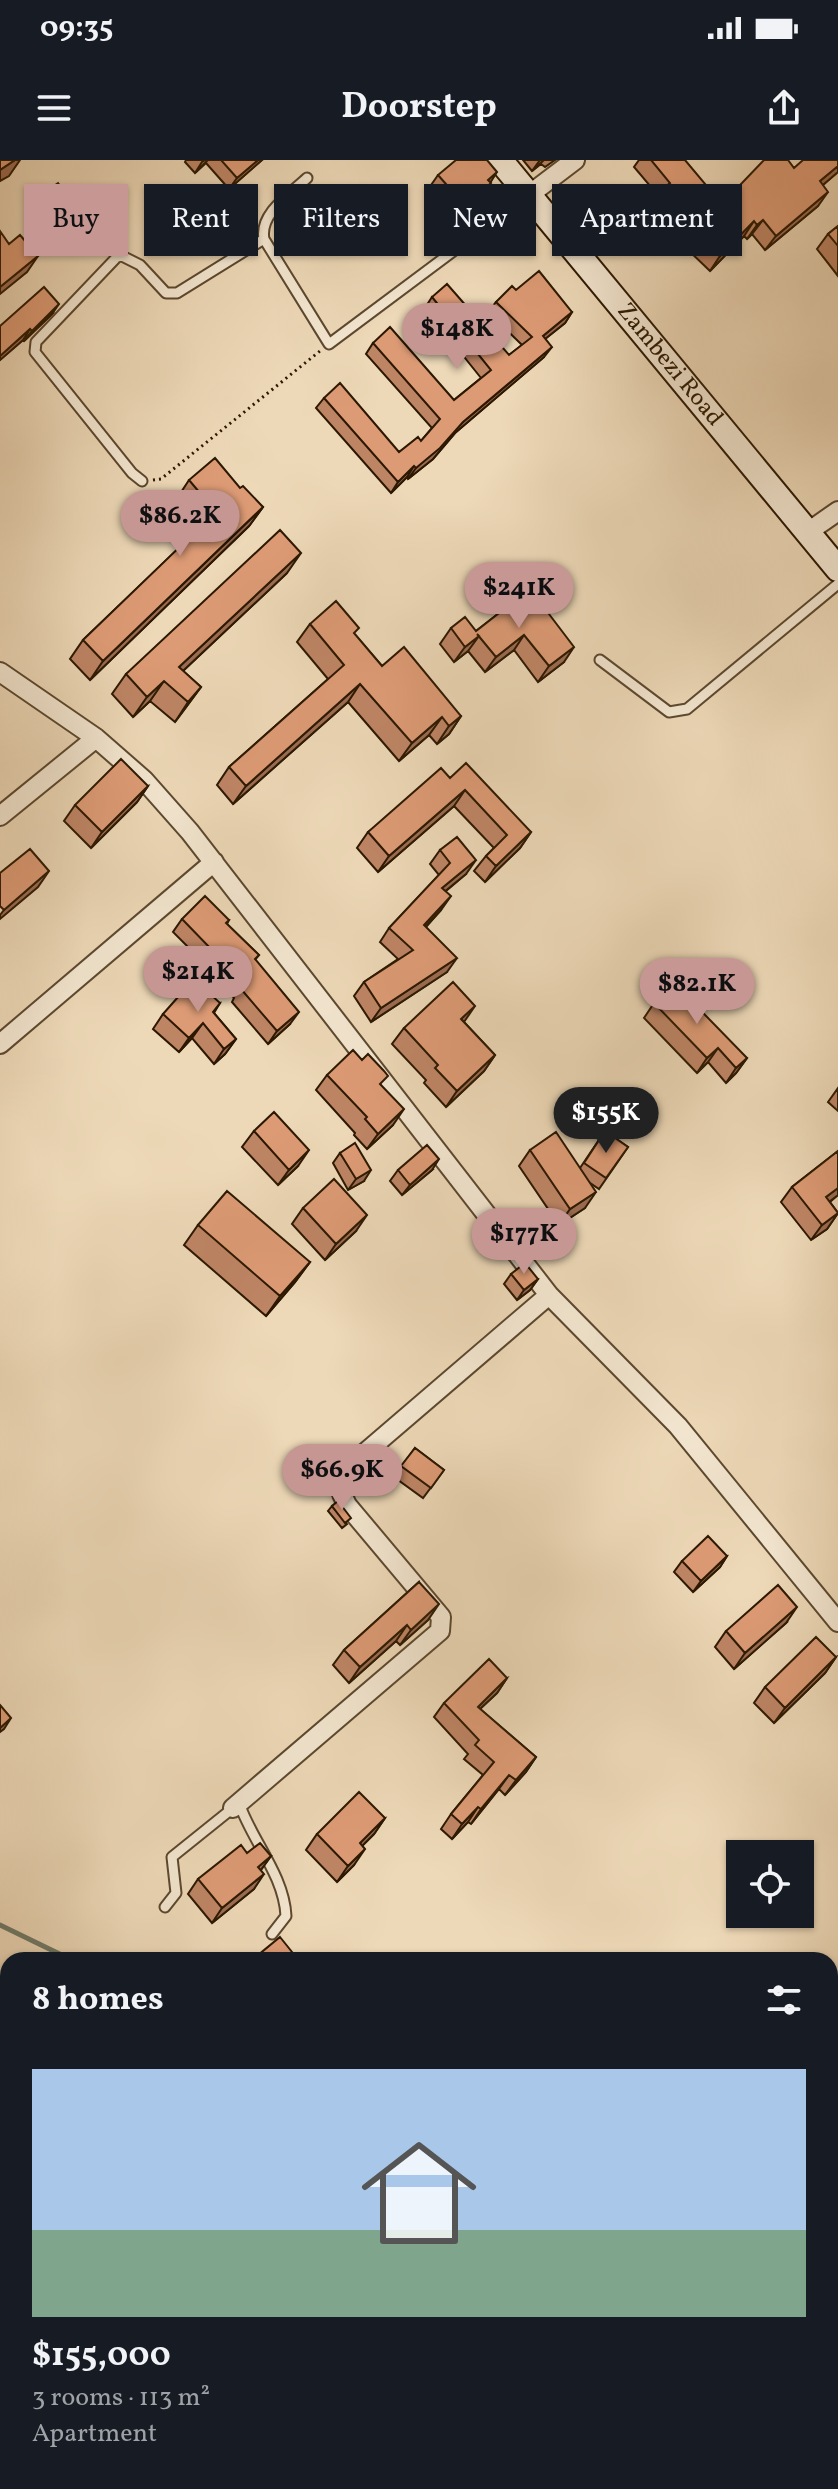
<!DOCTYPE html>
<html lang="en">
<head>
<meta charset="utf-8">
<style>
	:root { --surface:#171b24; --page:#20242c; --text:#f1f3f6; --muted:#9ea1a6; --accent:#c59692 }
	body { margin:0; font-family:Vollkorn,serif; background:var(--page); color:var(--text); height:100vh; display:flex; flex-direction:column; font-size:30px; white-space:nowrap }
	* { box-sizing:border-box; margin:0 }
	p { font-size:26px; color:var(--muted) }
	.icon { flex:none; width:44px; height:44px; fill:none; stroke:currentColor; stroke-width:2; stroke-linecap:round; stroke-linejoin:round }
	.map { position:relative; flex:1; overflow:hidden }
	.side { position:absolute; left:0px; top:1792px; width:838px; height:538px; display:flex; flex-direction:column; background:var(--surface); border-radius:24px 24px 0 0; box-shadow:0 2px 6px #0004 }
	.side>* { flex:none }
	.guide { position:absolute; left:24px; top:24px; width:790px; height:72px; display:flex; gap:16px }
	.controls { position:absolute; left:726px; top:1680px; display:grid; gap:16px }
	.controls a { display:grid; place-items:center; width:88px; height:88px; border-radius:0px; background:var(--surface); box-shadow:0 2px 6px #0004; font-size:40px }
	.price { position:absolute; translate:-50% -68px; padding:0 18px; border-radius:28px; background:var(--accent); color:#111; font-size:26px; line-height:52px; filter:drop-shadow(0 2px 4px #0008) }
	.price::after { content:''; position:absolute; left:50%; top:48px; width:24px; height:18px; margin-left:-12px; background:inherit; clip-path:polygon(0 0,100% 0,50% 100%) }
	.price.active { background:#222; color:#fff }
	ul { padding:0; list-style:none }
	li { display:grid; align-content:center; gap:16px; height:424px; padding:0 32px }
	li span { display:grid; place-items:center; height:248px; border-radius:0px; color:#555 }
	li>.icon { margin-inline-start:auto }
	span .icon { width:144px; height:144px; fill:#fffc; stroke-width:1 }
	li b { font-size:34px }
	h2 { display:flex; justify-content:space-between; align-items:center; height:96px; padding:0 32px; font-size:34px }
	.pill { padding:0 28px; border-radius:0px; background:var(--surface); box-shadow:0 2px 6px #0004; font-size:28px; line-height:72px }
	.pill.active { background:var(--accent); color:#111 }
	.status { display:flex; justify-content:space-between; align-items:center; height:56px; padding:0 40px; background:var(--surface); direction:ltr }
	.status svg { height:22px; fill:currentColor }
	header { display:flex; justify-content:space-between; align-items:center; height:104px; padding:0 32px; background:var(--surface); font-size:36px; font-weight:700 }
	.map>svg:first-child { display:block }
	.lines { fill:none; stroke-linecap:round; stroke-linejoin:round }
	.stream { stroke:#6e7967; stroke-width:5 }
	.service-casing { stroke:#5c482f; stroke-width:13 }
	.minor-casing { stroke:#5c482f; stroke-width:22 }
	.secondary-casing { stroke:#2c1802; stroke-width:28 }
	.path { stroke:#2c1802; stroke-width:3; stroke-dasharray:2 4; stroke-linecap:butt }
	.service { stroke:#f3e6d0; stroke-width:9 }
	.minor { stroke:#f3e6d0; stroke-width:18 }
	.secondary { stroke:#f3e6d0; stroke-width:24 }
	.wall { fill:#be8565; stroke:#2c1802; stroke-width:2 }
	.shaded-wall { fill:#9b6c52; stroke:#2c1802; stroke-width:2 }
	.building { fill:#dd9b75; stroke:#2c1802; stroke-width:2 }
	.labels { text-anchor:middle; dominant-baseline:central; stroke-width:8; stroke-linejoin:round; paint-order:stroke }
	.street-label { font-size:24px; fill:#2c1802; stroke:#f3e6d0 }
</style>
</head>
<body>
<div class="status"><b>09:35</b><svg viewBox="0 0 49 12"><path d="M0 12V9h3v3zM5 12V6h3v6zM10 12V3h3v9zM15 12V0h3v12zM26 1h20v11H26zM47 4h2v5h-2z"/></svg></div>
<header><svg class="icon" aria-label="menu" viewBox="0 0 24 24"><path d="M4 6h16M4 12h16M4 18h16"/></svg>Doorstep<svg class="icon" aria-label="share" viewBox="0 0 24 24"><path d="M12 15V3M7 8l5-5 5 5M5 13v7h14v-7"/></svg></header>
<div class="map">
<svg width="838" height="2329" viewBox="0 0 838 2329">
	<rect width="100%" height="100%" fill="#edd8b7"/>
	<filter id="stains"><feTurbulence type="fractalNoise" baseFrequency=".0025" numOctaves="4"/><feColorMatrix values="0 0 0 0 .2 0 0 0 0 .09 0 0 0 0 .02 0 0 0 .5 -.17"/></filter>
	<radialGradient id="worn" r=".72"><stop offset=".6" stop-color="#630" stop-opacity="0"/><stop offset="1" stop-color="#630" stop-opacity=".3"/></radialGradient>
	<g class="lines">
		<!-- stream -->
		<path class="stream" d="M0 1765 72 1800
			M528 2322 535 2329"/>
		<defs>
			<path id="service" d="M307 18C290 34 259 54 264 79L329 184 527 36
				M142 321 132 313 35 192 36 182 117 97 122 96 140 105 166 133H177L264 79
				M600 500 669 552 687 549 838 424
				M239 1643C252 1681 284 1715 286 1756L272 1774
				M165 1747 176 1733 172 1697 233 1648"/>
			<path id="minor" d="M529 35 575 0
				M808 372 838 351
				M0 512 96 578 144 620 190 672 549 1135 678 1266 838 1462
				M0 656 96 578
				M0 884 214 702
				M233 1648 440 1471 441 1457 347 1345 342 1334 345 1310 549 1135"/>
			<g id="secondary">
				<path id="s1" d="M500 0 838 409"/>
			</g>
		</defs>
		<!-- service casing -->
		<use href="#service" class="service-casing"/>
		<!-- minor casing -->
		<use href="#minor" class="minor-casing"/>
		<!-- secondary casing -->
		<use href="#secondary" class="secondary-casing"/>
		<!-- path -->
		<path class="path" d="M153 320 161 319 320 191"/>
		<!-- service -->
		<use href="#service" class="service"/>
		<!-- minor -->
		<use href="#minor" class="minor"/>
		<!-- secondary -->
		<use href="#secondary" class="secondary"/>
	</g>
	<!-- wall -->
	<path class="wall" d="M186 0H262L229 29 206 3 195 13 185 2Z
		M523 0H555L545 7 541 4 532 11Z
		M639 0H685L696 40 663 64 648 47 657 34 634 7Z
		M838 0V12L823 25 818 46 765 90 752 74 747 79 744 76 710 111 685 87 695 72 794 8Z
		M438 15 490 22 480 39 464 53 459 47 449 56 427 31Z
		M41 35 79 50 73 58 58 72 36 43Z
		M214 41 234 43 220 58 210 47Z
		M838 66V116L817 89 828 74Z
		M516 130 572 152 565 163 545 179 544 197 455 273 433 299 408 319 407 317 391 333 316 248 324 238 399 292 421 281 432 268 366 194 373 183 454 240 481 218 425 148 432 137 509 195 522 185 488 152 496 142Z
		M52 154 24 181 23 180 0 200V166Z
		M189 320 240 328 263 347 249 366 90 520 70 499 83 480 200 368 176 340Z
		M287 413 183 511 201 527 175 562 150 541 133 557 112 534 126 514Z
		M530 429 564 502 538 522 514 490 485 512 468 491 454 502 440 484 451 468 476 471Z
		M310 464 355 475 382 506 461 556 449 574 437 584 429 575 399 601 348 542 233 644 217 625 229 607 328 519 297 482Z
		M450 618 531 672 520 688 485 722 474 711 486 696 494 688 454 646 378 712 357 688 368 672Z
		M148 626 137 642 91 688 64 661 75 645Z
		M440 690 466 714 446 731 441 750 426 767 447 812 371 862 354 836 364 822 398 799 380 782 389 768 439 715 430 704Z
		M182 759 229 760 227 764 259 795 255 800 290 864 268 884 232 842 234 838 202 807 205 804 173 772Z
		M220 843 214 853 236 879 225 894 214 904 192 878 179 892 153 869 163 854Z
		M654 843 747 898 736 913 726 923 708 902 697 913 644 858Z
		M464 862 495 895 484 911 446 947 424 923 426 920 392 884 404 868Z
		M327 915 381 925 393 965 367 989 354 975 355 973 316 930Z
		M838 928V951L828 942Z
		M254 971 298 1006 278 1025 242 987Z
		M605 971 628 987 599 1029 590 1023 585 1048 559 1065 519 1006 530 990 580 1008Z
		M838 991V1035L830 1042 838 1053 827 1069 811 1080 781 1042 792 1027Z
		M340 993 364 1021 348 1030 333 1003Z
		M398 1010H432L402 1035 390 1021Z
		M303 1048 356 1071 325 1100 292 1064Z
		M198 1065 310 1102 295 1122 266 1156 184 1085Z
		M511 1114 538 1119 530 1130 517 1140 504 1124Z
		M415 1288 444 1310 423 1338 394 1317Z
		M332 1346 347 1364 342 1368 328 1351Z
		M727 1396 720 1407 693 1432 674 1412 682 1401Z
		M419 1422 428 1460 400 1485 396 1481 349 1523 333 1505 344 1490Z
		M786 1463 734 1509 715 1487 726 1471Z
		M836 1497 825 1513 774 1563 754 1543 765 1527Z
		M507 1518 497 1533 480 1549 536 1597 526 1612 505 1635 499 1629 471 1664 468 1662 452 1679 441 1669 451 1654 483 1615 464 1599 468 1594 434 1557 444 1543Z
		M385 1658 374 1674 362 1686 354 1705 337 1722 306 1690 317 1674Z
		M247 1693 271 1696 261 1710 254 1729 212 1763 188 1734 198 1719Z"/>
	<!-- shaded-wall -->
	<path class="shaded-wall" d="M15 0H20L9 16 0 21V10Z
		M205 0H208L195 13 202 2Z
		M258 0H262L229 29 237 18Z
		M540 0H544L532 11Z
		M838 6V12L810 36 820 21Z
		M497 12 480 39 464 53 488 20Z
		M706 25 696 40 663 64 673 50Z
		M471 31 459 47 449 56 460 40Z
		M828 32 818 46 765 90 776 76Z
		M79 50 73 58 58 72 64 64Z
		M763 60 752 74 747 79 757 65Z
		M754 61 744 76 710 111 720 96Z
		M38 96 27 112 0 134V127Z
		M59 144 52 154 24 181 32 171Z
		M572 152 565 163 535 187 543 176Z
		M30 169 23 180 0 200V196Z
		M552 187 544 197 455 273 433 299 408 319 416 308 463 262Z
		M414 306 407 317 391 333 398 322Z
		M263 347 249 366 90 520 103 501Z
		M301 393 287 413 168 525 179 507Z
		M524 475 514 490 485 512 496 497Z
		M479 476 468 491 454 502 465 487Z
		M574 487 564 502 538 522 549 506Z
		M164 521 150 541 133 557 147 537Z
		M360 524 348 542 233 644 246 626Z
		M201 527 187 546 175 562 188 542Z
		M461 556 449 574 437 584 449 566Z
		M442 557 429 575 399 601 412 583Z
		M148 626 137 642 91 688 102 672Z
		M465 630 454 646 378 712 389 696Z
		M531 672 520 688 485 722 496 706Z
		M476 700 466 714 432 742 442 728Z
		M49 711 38 727 0 759V755L4 750Z
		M451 736 441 750 414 779 424 765Z
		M457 798 447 812 371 862 381 848Z
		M475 846 464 862 461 859Z
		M299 852 290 864 268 884 277 871Z
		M203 863 192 878 179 892 189 878Z
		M236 879 225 894 214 904 224 889Z
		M718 888 708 902 697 913 707 898Z
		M495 895 484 911 446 947 457 931Z
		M747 898 736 913 726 923 736 908Z
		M404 949 393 965 367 989 378 974Z
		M309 990 298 1006 278 1025 289 1010Z
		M439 999 432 1010 402 1035 410 1025Z
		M371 1010 364 1021 348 1030 356 1019Z
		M838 1028V1035L816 1052 826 1037Z
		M596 1032 585 1048 559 1065 570 1049Z
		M838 1053 827 1069 811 1080 822 1065Z
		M367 1055 356 1071 325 1100 336 1084Z
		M310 1102 295 1122 266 1156 280 1136Z
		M538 1119 530 1130 517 1140 524 1130Z
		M727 1396 720 1407 693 1432 701 1421Z
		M439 1444 428 1460 400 1485 411 1470Z
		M797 1447 786 1463 734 1509 745 1493Z
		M407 1465 396 1481 349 1523 360 1507Z
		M836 1497 825 1513 774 1563 785 1548Z
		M507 1518 497 1533 467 1561 478 1547Z
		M11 1558 4 1569 0 1572V1568Z
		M536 1597 526 1612 505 1635 516 1620Z
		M509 1615 499 1629 471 1664 481 1649Z
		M478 1647 468 1662 452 1679 462 1664Z
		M385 1658 374 1674 349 1699 360 1683Z
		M365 1689 354 1705 337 1722 348 1706Z
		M271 1696 260 1711 258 1707Z
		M264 1714 254 1729 212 1763 222 1748Z"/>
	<!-- building -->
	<path class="building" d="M0 0H15L0 10Z
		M221 0H258L237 18Z
		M456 0H487L497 12 488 20 491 23 476 37 471 31 460 40 438 15Z
		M651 0H685L706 25 673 50 659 32 670 23Z
		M764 0H788L794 8 803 0H838V6L820 21 828 32 776 76 763 60 757 65 754 61 720 96 695 72Z
		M58 23 79 50 64 64 41 35Z
		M224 32 234 43 224 53 214 41Z
		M838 66V86L828 74Z
		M0 71 9 84 20 75 38 96 0 127Z
		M539 111 572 152 543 176 552 187 463 262 440 288 416 308 414 306 398 322 324 238 340 223 399 292 418 277 421 281 440 259 373 183 390 167 454 240 491 210 432 137 447 124 509 195 532 177 496 142 512 126 516 130Z
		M44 127 59 144 32 171 30 169 0 196V166Z
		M215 298 240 328 243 326 263 347 103 501 83 480 216 352 189 320Z
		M280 370 301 393 179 507 201 527 188 542 164 521 147 537 126 514Z
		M530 429 574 487 549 506 524 475 496 497 477 474 479 476 465 487 451 468 465 457 476 471Z
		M336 441 359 468 354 473 382 506 404 487 461 556 449 566 442 557 412 583 360 524 246 626 229 607 344 505 310 464Z
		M121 599 148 626 102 672 75 645Z
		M466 603 531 672 496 706 486 696 507 675 465 630 389 696 368 672 441 608 450 618Z
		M457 677 476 700 442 728 451 736 424 765 457 798 381 848 364 822 413 790 389 768 450 703 440 690Z
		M30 689 49 711 4 750 0 746V713Z
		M205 736 229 760 226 763 259 795 255 799 299 852 277 871 241 829 244 826 211 795 214 792 182 759Z
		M194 819 220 843 213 852 236 879 224 889 203 863 189 878 163 854Z
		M453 822 475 846 461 859 495 895 457 931 435 908 438 905 404 868Z
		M674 823 747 898 736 908 718 888 707 898 654 843Z
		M353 890 362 900 368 894 384 911 388 916 380 924 404 949 378 974 365 959 367 957 327 915Z
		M274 952 309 990 289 1010 254 971Z
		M605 971 628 987 606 1018 584 1003Z
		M556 972 596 1032 570 1049 530 990Z
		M355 983 371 1010 356 1019 340 993Z
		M427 985 439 999 410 1025 398 1010Z
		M838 991V1028L826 1037 838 1053 822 1065 792 1027Z
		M334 1019 367 1055 336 1084 303 1048Z
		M227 1031 310 1102 280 1136 198 1065Z
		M525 1103 538 1119 524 1130 511 1114Z
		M415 1288 444 1310 431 1328 401 1306Z
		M338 1341 351 1358 345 1363 332 1346Z
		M708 1376 727 1396 701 1421 682 1401Z
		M419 1422 439 1444 411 1470 407 1465 360 1507 344 1490Z
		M778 1425 797 1447 745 1493 726 1471Z
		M816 1477 836 1497 785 1548 765 1527Z
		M489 1499 507 1518 478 1547 536 1597 516 1620 509 1615 481 1649 478 1647 462 1664 451 1654 494 1602 475 1585 479 1580 444 1543Z
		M0 1545 11 1558 0 1568Z
		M359 1632 385 1658 360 1683 365 1689 348 1706 317 1674Z
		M260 1683 271 1696 258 1707 264 1714 222 1748 198 1719 241 1685 247 1693Z
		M280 1777 296 1797 292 1800H252Z"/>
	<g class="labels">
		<!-- street labels -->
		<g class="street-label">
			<text stroke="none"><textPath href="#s1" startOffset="266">Zambezi Road</textPath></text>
		</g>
	</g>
	<rect width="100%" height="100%" filter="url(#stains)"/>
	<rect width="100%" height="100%" fill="url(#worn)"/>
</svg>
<div class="controls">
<a><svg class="icon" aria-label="locate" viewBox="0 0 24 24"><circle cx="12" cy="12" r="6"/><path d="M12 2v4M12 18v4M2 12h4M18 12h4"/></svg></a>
</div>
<b class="price" style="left:457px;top:211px">$148K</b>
<b class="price" style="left:180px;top:398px">$86.2K</b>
<b class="price" style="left:519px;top:470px">$241K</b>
<b class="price" style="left:198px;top:854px">$214K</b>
<b class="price" style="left:697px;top:866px">$82.1K</b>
<b class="price active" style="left:606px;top:995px">$155K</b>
<b class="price" style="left:524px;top:1116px">$177K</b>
<b class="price" style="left:342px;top:1352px">$66.9K</b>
<div class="guide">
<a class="pill active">Buy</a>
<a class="pill">Rent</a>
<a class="pill">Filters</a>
<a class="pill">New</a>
<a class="pill">Apartment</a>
</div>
<section class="side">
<h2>8 homes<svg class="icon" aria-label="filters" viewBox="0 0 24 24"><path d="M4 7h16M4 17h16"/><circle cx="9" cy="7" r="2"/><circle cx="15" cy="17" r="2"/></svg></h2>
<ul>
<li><span style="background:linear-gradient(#a9c7e8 65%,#7fa58c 0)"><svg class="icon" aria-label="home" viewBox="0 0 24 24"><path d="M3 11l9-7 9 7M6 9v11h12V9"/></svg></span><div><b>$155,000</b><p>3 rooms · 113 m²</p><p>Apartment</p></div></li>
</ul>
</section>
</div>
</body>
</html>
